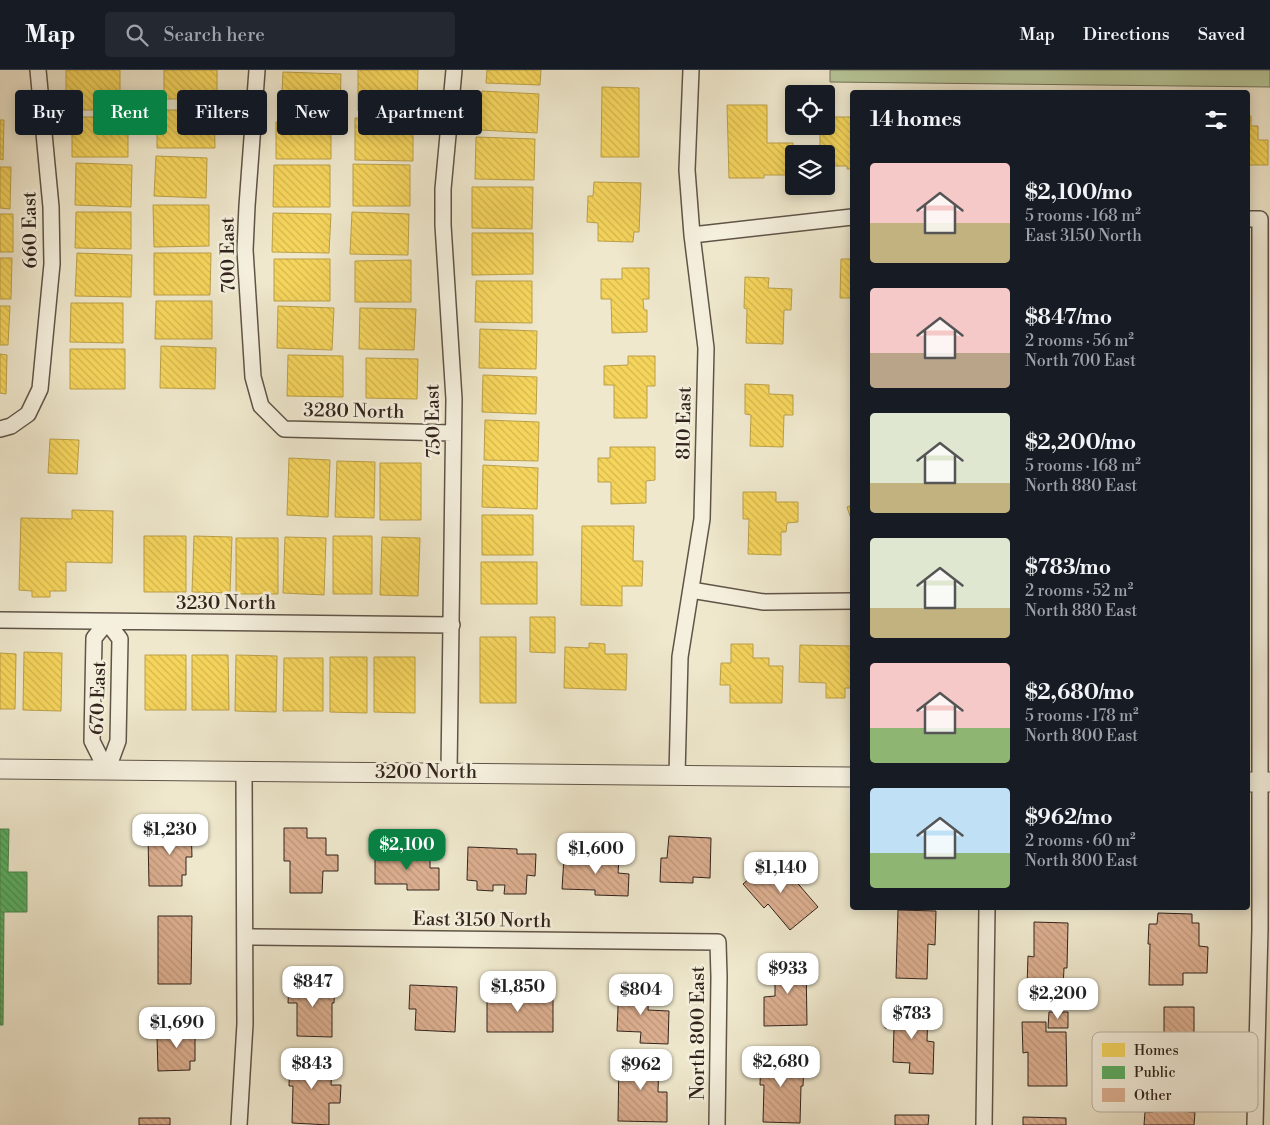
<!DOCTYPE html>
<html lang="en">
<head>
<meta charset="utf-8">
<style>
	:root { --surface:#171b24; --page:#242831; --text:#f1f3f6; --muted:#9ea1a6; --line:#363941; --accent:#0b8043 }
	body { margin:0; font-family:"Libre Bodoni",serif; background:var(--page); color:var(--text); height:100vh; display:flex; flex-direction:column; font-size:19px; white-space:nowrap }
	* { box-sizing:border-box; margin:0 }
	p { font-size:16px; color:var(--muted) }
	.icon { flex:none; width:28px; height:28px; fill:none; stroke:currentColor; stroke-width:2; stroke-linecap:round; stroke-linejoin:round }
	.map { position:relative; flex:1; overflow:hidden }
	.details { position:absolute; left:850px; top:20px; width:400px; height:820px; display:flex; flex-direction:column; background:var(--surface); border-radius:5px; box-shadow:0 2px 12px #0003 }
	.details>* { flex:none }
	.guide { position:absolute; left:15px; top:20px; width:475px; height:45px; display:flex; gap:10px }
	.fabs { position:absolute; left:785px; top:15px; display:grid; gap:10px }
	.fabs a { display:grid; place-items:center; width:50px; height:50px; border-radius:5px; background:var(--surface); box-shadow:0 2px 12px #0003; font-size:25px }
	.price { position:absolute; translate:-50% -42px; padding:0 11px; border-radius:10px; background:#fff; color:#222; font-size:16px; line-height:32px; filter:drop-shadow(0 1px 2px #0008) }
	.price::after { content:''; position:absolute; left:50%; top:30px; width:15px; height:11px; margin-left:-8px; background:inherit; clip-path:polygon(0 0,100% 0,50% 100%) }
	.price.selected { background:var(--accent); color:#fff }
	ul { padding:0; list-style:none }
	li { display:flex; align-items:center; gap:15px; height:125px; padding:0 20px }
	li span { display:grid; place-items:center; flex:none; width:140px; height:100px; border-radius:5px; color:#555 }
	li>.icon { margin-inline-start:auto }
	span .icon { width:60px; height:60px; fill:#fffc; stroke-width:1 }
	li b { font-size:21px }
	h2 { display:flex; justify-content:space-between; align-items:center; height:60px; padding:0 20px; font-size:21px }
	.chip { padding:0 18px; border-radius:5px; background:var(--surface); box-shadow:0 2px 12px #0003; font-size:18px; line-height:45px }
	.chip.selected { background:var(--accent); color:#fff }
	header { display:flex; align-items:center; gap:30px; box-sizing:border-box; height:70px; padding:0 25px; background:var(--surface); border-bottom:1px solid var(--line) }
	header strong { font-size:24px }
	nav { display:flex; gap:28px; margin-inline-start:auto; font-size:18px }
	.search { width:350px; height:45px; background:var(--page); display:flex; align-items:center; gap:12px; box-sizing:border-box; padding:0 18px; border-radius:5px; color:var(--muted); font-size:19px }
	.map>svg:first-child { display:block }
	.green { fill:#b7c699; stroke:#74745a }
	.homes { fill:url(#homes-back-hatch); stroke:#bba049 }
	.public { fill:url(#public-back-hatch); stroke:#4e844c }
	.building { fill:url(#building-back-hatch); stroke:#31231c }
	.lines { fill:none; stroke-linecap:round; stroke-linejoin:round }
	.minor-casing { stroke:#605448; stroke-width:18 }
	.tertiary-casing { stroke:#605448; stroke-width:21 }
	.minor { stroke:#f5f0de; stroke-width:15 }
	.tertiary { stroke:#f5f0de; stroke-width:19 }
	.labels { text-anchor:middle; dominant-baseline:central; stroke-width:5; stroke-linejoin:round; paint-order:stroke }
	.street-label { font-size:19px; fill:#31231c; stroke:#f5f0de }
	.key { fill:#f5f0de; stroke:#bab2a4; stroke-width:1 }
	.key-label { font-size:14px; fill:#31231c }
</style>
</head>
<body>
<header>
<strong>Map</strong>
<div class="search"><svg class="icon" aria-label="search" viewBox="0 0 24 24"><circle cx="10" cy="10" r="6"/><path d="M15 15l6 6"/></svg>Search here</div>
<nav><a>Map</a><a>Directions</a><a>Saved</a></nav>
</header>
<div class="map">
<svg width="1270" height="1055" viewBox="0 0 1270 1055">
	<defs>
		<pattern id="homes-back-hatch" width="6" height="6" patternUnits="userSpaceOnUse" patternTransform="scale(1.25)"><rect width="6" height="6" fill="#f6d55c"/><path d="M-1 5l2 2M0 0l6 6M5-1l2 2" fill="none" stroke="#d3b74f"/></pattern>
		<pattern id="public-back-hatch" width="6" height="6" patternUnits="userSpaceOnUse" patternTransform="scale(1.25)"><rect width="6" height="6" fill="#5aae61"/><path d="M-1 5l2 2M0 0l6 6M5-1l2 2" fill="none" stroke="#4b8d4f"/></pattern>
		<pattern id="building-back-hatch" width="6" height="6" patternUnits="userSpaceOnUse" patternTransform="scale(1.25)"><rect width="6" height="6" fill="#dcaf90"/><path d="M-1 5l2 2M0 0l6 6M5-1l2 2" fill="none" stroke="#bd967c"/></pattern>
	</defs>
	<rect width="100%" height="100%" fill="#efe8cd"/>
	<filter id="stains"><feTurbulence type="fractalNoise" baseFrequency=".004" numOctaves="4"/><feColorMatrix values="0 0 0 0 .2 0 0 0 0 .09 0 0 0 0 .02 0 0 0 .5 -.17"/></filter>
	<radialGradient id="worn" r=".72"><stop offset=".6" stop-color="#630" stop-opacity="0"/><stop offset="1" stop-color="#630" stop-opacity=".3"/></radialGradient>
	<!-- green -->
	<path class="green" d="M830 0H1270V17L830 12Z"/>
	<!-- homes -->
	<path class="homes" d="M66 0H120V40H66Z
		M164 0H217V29H164Z
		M358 0H418L417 42 358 41Z
		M487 0H541L540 15 486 13Z
		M283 2 341 4 340 45 281 43Z
		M602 17 639 18V87H601Z
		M482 21 539 24 537 63 480 60Z
		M727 35H767V73H793V105H764V108H729Z
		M157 40H214L215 78H157Z
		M1248 46H1251V56H1258V70H1268V95H1248Z
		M72 47H128V87H72Z
		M832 47H852V99H847V96H826V84H820V56H826V53H831Z
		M355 48 413 49V91L355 90Z
		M0 50H4L3 90 0 89Z
		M276 52H331V89H276Z
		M476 67 535 69 534 110 475 109Z
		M156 86 207 88 206 128 154 126Z
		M76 93 132 95 131 137 75 135Z
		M353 94 410 95V136H353Z
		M274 95H330V137H273Z
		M0 97H11L10 139 0 138Z
		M594 112 641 113 639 162H634L633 172 598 171V153L587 152 588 126H593Z
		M472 117H533L532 159 472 158Z
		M153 135H209V176L154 177Z
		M76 142H131V179L75 178Z
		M352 142 409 144 408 185 350 184Z
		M273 143 331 144 329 183 272 182Z
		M0 144H13V182H0Z
		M472 163H533V204L472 205Z
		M77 183 132 185 131 227 75 226Z
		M154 183H211L210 225H154Z
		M0 188H12L11 229H0Z
		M274 189H330V231H274Z
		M841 189H852V228H840Z
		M411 190V232H355V191Z
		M622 198H649V229H643L644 240H647V262L612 263 611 229H601V209H622Z
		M745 207 769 208 768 218 792 219 791 240H784L783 274 746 273 747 239 744 238Z
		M476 211H532V253L475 252Z
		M156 231H212V269H155Z
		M71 233H123V273L70 272Z
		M0 236H10L8 275H0Z
		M278 236 334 238 332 280 277 278Z
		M360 238 416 239 414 280 359 279Z
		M480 259 537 261 536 299 479 298Z
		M161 276 216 278 215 319 160 318Z
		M70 279H125V319H70Z
		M0 284 7 285 6 324 0 323Z
		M288 285 343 286V327L287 326Z
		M628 286H655V316H647V348H614V315H604V296L628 295Z
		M366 288 418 289 417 329 366 328Z
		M483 305 537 307 536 344 482 342Z
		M745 314 769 315V324L793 325V345H784L783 377 750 376 751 345 745 344Z
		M485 350 539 352 538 391 484 390Z
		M50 369 79 370 77 404 48 403Z
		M610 377H655V410L646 411V433L611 434V412H598V388H610Z
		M289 388 330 390 328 447 287 445Z
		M337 391 375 392 374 448 335 447Z
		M380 393H421V450H380Z
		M483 395 538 398 537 439 482 437Z
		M743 422H776V432H798V452L787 453 786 462H781V485L748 484 749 449H743Z
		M852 435V452L847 437Z
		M72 440 113 441 112 493 66 492V521H50V527H32V521L19 520 21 448 72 449Z
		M482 445H533V485H482Z
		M582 456H634L633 491H643L642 516H622V536L581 535Z
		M144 466H186V522H144Z
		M194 466 232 467 230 523 192 522Z
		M333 466H372V524H333Z
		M285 467 326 468 324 525 283 523Z
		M382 467 420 468 418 526 380 525Z
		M236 468H278V524H236Z
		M481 492H537V534H481Z
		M530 547H555V583L530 582Z
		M480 567H516V633H480Z
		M589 573 605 574V584H627L626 620 564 618 565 577 589 578Z
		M731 574H753V588H769V596H783L782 633H730V615H720L721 593H731Z
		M800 575 852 576V618H845V628H826V613L799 612Z
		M24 582 62 583 61 641 23 640Z
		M0 583 16 584 15 639H0Z
		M145 585H186V640H145Z
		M192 585H228L229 640H192Z
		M236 585 277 586 276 642 235 641Z
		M330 587H367V643L330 642Z
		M374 587H415V643L374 642Z
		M284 588H323V641H283Z"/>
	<!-- public -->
	<path class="public" d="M0 759H9L8 802H27V842H4L3 955H0Z"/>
	<!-- building -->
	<path class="building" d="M168 754H191L192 787H186V805H182V816H149L148 766H169Z
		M284 758H307V768H326V785H338V801H323L322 823H290V791H284Z
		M669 766 711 768 710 808 693 807V813L660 812 661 788H667Z
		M468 777 517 779V784H536L535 806 527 805 526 824H504L505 815H493V821L477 820V811L467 810Z
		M601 778 613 779V789H619L618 803 629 804 628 826 595 825V820L562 819 564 787 600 789Z
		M430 783V798H439V820H407V814H375V784Z
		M775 787 818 837 790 860 768 834 764 838 743 814Z
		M898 840 936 841 935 875 928 874 927 909 896 908Z
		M1158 843 1192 844V853H1199V876L1208 877 1207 903H1183V915H1149L1150 874H1148L1149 854H1157Z
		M158 846H192L191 914H158Z
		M1034 852 1068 853 1067 898H1064L1063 918 1027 917 1028 886 1034 887Z
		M775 889H806L807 955 764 956V927L775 926Z
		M289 912 335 913 334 933H332V967L297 966V933H288Z
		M410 915 457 917 455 962 415 960 416 939H409Z
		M619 915 649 916 648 940 669 941 668 974 640 973 641 962 617 961Z
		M487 919H518V927L553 928V962H487Z
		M1164 937H1194V981H1206V1002H1201V1018H1169L1170 1001H1159V968H1164Z
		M886 940 928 941 927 971 934 972 933 1004 909 1003 910 993 893 992 894 958H885Z
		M1049 942H1068V958H1048Z
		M1022 952H1046V962H1066L1067 1016H1028V982L1023 983Z
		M170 955H195V991H190V1000L158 1001 157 967H171Z
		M761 982 789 983 788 993H804L803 1016H801L800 1053 763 1052 764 1015H760Z
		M290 985 318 986V995L332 996 331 1015H341L340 1033H329V1055L292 1053 293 1016H289Z
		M619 987 659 988 658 1022H667V1052L618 1051Z
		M1153 1032H1188V1042H1195L1194 1055H1144L1145 1042H1153Z
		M895 1045H929L928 1055H895Z
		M1023 1047 1066 1048V1055H1023Z
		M139 1048H170V1055H139Z"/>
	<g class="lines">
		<defs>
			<path id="minor" d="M257 0 247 136 245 180 253 307 261 336 284 359 453 363
				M1248 149H1260V859L1255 1055
				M692 165 852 147
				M0 359 11 356 28 344 40 319 52 194 51 137 38 0
				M691 520 764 532 852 531
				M0 550 452 555
				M107 552 120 569 118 671 107 701 92 671 94 568Z
				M449 702 454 329 443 155V119L454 0
				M677 705 680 587 702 449 706 278 692 165 687 100 691 0
				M245 867 718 872 719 907 717 1055
				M239 1055 245 954 244 702
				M984 1055 987 838"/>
			<path id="tertiary" d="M0 699 852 707
				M1248 712H1270"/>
		</defs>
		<!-- minor casing -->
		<use href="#minor" class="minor-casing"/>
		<!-- tertiary casing -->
		<use href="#tertiary" class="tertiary-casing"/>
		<!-- minor -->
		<use href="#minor" class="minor"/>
		<!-- tertiary -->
		<use href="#tertiary" class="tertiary"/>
	</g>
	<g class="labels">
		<!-- street labels -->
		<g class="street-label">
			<text transform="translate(30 160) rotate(-91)">660 East</text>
			<text transform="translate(228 185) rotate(-91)">700 East</text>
			<text transform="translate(354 341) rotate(1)">3280 North</text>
			<text transform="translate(433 351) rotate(-91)">750 East</text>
			<text transform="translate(684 353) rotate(-89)">810 East</text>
			<text x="226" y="533">3230 North</text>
			<text transform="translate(98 628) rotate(-88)">670 East</text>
			<text x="426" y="702">3200 North</text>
			<text transform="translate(482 850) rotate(1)">East 3150 North</text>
			<text transform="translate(698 963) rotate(-90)">North 800 East</text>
		</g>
	</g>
	<!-- legend -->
	<rect x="1092" y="962" width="166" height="80" rx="8" class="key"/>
	<rect x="1102" y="973" width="23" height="14" fill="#f6d55c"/>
	<rect x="1102" y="996" width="23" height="13" fill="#5aae61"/>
	<rect x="1102" y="1018" width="23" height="14" fill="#dcaf90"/>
	<g class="key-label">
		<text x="1134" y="985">Homes</text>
		<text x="1134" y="1007">Public</text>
		<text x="1134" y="1030">Other</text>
	</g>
	<rect width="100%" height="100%" filter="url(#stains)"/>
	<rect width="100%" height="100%" fill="url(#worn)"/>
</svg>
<div class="fabs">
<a><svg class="icon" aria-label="locate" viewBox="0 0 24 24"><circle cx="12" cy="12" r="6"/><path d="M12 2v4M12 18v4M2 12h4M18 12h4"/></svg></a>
<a><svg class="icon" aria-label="layers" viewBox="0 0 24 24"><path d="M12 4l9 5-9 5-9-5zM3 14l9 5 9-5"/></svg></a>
</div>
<b class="price" style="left:170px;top:786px">$1,230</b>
<b class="price selected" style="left:407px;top:801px">$2,100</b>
<b class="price" style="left:596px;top:805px">$1,600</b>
<b class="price" style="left:781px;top:824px">$1,140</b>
<b class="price" style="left:788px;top:925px">$933</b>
<b class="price" style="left:313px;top:938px">$847</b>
<b class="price" style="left:518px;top:943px">$1,850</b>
<b class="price" style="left:641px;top:946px">$804</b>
<b class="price" style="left:1058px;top:950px">$2,200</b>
<b class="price" style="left:912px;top:970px">$783</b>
<b class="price" style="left:177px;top:979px">$1,690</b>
<b class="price" style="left:781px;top:1018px">$2,680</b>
<b class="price" style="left:312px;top:1020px">$843</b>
<b class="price" style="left:641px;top:1021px">$962</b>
<div class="guide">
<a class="chip">Buy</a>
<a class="chip selected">Rent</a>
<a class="chip">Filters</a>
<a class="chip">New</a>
<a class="chip">Apartment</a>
</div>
<section class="details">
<h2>14 homes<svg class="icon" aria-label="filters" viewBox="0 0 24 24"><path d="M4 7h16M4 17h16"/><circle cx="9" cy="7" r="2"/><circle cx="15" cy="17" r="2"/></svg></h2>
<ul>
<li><span style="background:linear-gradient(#f6c9c9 60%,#c2b280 0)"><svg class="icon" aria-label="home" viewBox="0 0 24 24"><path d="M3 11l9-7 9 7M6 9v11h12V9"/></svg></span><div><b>$2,100/mo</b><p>5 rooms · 168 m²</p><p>East 3150 North</p></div></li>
<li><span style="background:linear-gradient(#f6c9c9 65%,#b9a48a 0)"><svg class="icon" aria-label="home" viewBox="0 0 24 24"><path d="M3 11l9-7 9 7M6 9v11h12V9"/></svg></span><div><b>$847/mo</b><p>2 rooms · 56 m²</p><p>North 700 East</p></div></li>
<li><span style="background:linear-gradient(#dfe7d0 70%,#c2b280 0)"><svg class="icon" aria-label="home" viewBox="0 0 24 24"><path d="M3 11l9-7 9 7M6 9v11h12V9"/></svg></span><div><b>$2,200/mo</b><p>5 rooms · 168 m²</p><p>North 880 East</p></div></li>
<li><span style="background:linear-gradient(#dfe7d0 70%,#c2b280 0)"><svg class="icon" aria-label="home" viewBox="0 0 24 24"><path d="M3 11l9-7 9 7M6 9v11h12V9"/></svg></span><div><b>$783/mo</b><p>2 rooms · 52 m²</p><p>North 880 East</p></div></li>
<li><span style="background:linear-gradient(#f6c9c9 65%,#8fb573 0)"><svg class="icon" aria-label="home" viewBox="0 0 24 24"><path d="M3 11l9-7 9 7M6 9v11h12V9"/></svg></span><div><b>$2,680/mo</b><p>5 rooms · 178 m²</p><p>North 800 East</p></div></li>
<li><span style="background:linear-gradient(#bfe0f5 65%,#8fb573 0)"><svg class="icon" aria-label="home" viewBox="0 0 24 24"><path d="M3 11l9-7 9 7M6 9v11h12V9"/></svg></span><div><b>$962/mo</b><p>2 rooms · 60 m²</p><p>North 800 East</p></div></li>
</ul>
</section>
</div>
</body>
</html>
